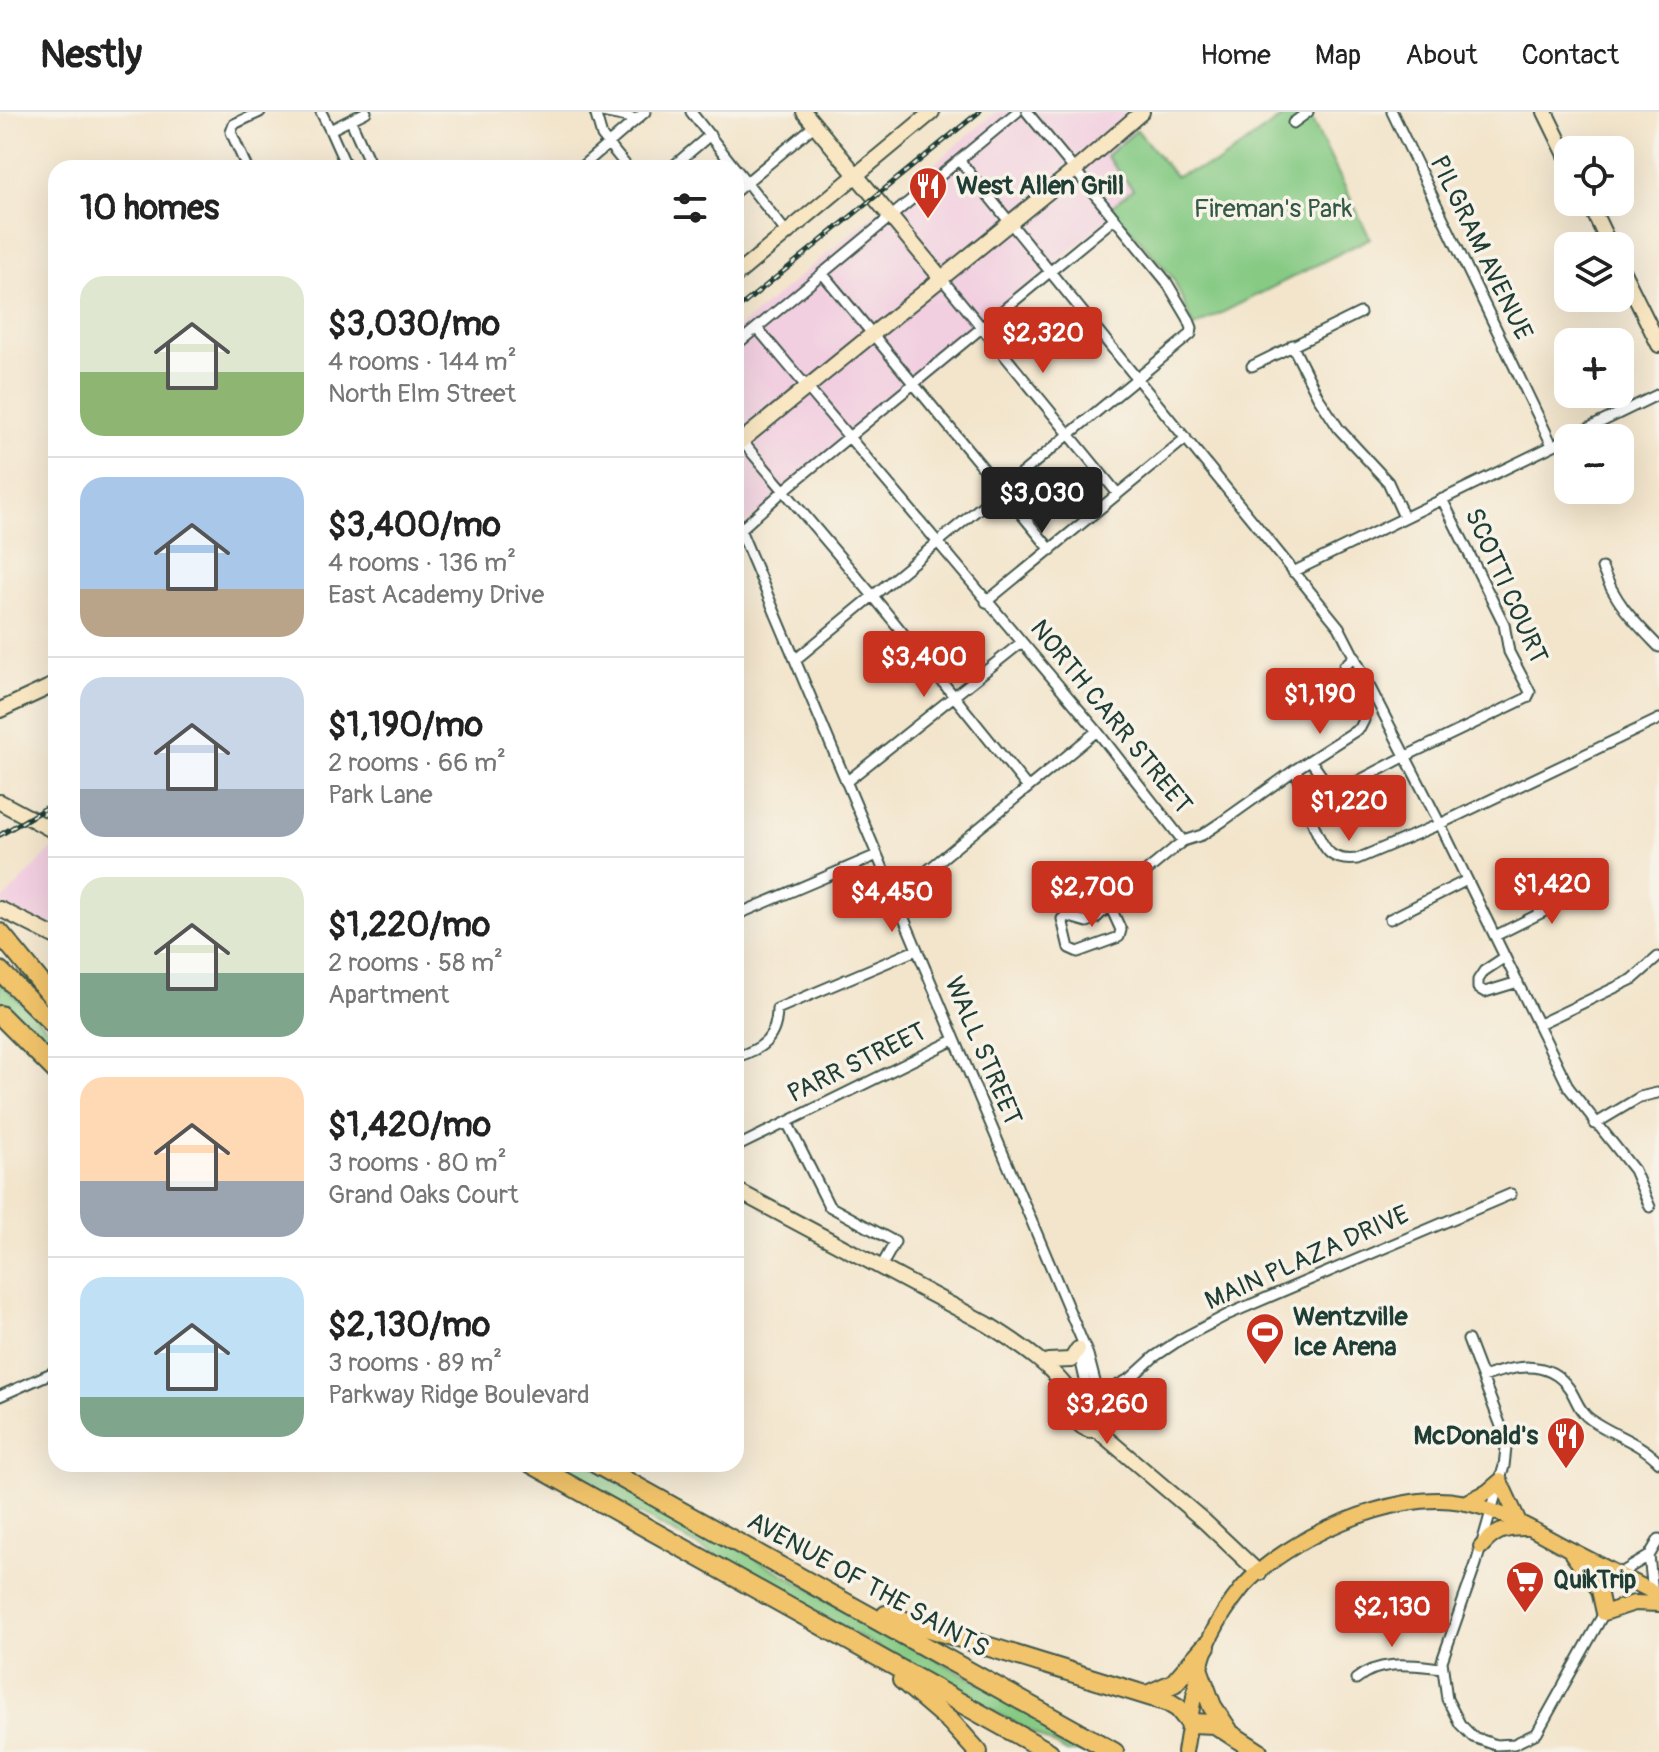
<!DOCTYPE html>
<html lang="en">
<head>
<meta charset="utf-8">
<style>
	:root { --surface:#fff; --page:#f6f6f6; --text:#222; --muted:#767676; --line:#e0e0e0; --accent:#c8321e }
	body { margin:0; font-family:Pangolin,sans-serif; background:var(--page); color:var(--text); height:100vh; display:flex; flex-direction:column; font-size:30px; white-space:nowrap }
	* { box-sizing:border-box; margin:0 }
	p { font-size:26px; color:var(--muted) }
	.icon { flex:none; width:44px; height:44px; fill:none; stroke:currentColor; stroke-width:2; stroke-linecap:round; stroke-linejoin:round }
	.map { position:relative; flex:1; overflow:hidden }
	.details { position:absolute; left:48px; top:48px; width:696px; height:1312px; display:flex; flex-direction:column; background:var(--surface); border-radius:24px; box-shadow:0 8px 32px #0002 }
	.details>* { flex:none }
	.controls { position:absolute; left:1554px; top:24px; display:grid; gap:16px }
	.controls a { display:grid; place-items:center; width:80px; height:80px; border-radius:16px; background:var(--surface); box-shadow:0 8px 32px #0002; font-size:40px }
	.price { position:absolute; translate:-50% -68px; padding:0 18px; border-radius:8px; background:var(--accent); color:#fff; font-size:26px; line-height:52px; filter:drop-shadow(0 2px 4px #0008) }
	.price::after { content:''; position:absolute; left:50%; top:48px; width:24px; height:18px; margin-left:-12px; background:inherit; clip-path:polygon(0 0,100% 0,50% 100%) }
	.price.on { background:#222; color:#fff }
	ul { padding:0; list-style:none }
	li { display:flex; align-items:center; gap:24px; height:200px; padding:0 32px }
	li+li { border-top:2px solid var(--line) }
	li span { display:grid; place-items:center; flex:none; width:224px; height:160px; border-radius:24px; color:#555 }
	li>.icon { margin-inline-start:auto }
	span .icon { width:96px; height:96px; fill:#fffc; stroke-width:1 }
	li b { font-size:34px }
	h2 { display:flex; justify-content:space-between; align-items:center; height:96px; padding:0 32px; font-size:34px }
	header { display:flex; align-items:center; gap:48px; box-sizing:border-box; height:112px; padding:0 40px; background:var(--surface); border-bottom:2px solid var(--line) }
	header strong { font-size:38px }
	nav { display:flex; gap:44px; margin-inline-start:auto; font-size:28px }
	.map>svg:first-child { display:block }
	.built { fill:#f2cfe0 }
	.green { fill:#86ca84; stroke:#52845c; stroke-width:2 }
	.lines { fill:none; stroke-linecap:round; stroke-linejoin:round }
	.street-casing { stroke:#3f564b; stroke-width:13 }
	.secondary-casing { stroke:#3f564b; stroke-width:18 }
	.primary-casing { stroke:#3f564b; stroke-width:18 }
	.highway-casing { stroke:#3f564b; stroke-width:22 }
	.street { stroke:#fff; stroke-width:9 }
	.secondary { stroke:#f9e7c3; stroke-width:14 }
	.primary { stroke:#f1c36a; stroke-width:14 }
	.highway { stroke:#f1c36a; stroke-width:18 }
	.rail-casing { stroke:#1f3d34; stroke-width:5 }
	.rail { stroke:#f7f3e8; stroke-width:2; stroke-dasharray:6; stroke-linecap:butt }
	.labels { text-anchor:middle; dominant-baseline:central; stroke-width:7; stroke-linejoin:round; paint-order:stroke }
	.poi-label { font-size:26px; font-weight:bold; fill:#1f3d34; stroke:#f7f3e8; text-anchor:start }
	.park-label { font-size:26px; fill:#345944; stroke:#f7f3e8 }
	.street-label { font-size:26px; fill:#1f3d34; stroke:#f7f3e8 }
</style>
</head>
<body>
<header>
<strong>Nestly</strong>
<nav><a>Home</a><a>Map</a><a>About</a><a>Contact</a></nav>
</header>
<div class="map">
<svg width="1659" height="1640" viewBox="0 0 1659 1640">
	<rect width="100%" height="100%" fill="#f7f3e8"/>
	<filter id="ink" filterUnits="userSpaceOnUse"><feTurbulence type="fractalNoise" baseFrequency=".0125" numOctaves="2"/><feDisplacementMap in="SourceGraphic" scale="16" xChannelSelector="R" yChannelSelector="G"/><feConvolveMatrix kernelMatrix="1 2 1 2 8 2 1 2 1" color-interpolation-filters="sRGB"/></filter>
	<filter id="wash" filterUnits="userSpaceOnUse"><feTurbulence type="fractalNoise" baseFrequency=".006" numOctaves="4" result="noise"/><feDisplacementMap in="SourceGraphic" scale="32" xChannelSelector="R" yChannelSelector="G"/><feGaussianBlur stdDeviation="1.8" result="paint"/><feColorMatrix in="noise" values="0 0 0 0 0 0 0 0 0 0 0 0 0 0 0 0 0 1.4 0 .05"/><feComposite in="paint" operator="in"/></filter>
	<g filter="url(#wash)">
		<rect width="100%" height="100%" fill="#f3e5cc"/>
		<!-- built -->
		<path class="built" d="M996 0H1141L1127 14 1164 57 1112 104 736 420V218Z
			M56 733V819L0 791Z"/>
		<!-- green -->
		<path class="green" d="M1289 0H1308L1370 126 1194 215 1173 166 1111 95 1133 77 1106 44 1137 18 1175 64 1218 51Z
			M0 869 56 925V948L0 891Z
			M550 1352H586L1103 1640H1067Z"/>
	</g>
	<g filter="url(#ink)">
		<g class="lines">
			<defs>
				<path id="street" d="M321 0 330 18 366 0
					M595 0 602 24 628 56
					M602 0 637 7
					M691 0 735 56
					M1392 0 1552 333
					M351 9 372 56
					M1293 11 1308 0
					M330 18 347 56
					M960 49 1339 515 1440 712 1569 976 1634 1058 1650 1095
					M247 56 231 20 234 12 260 0
					M580 56 645 0
					M671 56 710 23
					M736 57 787 121
					M736 79 815 13
					M822 161 1051 438
					M942 167 1118 382
					M757 216 1097 619 1183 729
					M736 233 1017 0
					M1292 233 1318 285 1339 317 1388 370 1404 405
					M1252 254 1360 201
					M736 322 873 484 1028 676
					M736 408 1088 1243 1098 1281
					M739 419 782 380 1114 107
					M1602 456C1616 492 1633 508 1659 535
					M1293 460 1659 282
					M986 490 1186 326
					M795 548 1191 222 1192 216 1188 206 1166 169 1027 0
					M1311 649 1334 682
					M1296 657C1302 678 1315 729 1331 742 1339 748 1348 748 1357 747L1440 712 1659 607
					M846 670 1022 530
					M1307 696 1404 645 1527 586 1530 580 1509 540 1504 512 1442 387
					M894 786 1097 619
					M1110 794 1121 818 1119 825 1078 840 1069 836 1062 807 1066 804 1087 810 1095 807 1137 767 1183 729 1202 723 1223 709 1296 657 1360 616 1364 608 1344 564V554L1355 544
					M736 803 877 743
					M1390 807 1467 768
					M1495 824 1553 795 1578 764
					M1505 845 1484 859 1478 868V876L1485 880 1518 870
					M1539 912 1633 867 1658 845
					M736 945C763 937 777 926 777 897L916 838
					M787 1010 829 1094 895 1130 881 1155
					M1595 1012 1640 985 1657 981
					M736 1035 954 928
					M1468 1228 1504 1322 1506 1336 1504 1354 1476 1452 1442 1549 1447 1587 1460 1612 1473 1625 1496 1633 1514 1632 1537 1621 1604 1501
					M1078 1237 1088 1281
					M1483 1265C1512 1255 1547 1245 1569 1276 1576 1286 1579 1300 1590 1307 1612 1323 1640 1330 1659 1350
					M1102 1282 1131 1266
					M0 1284 56 1259
					M1112 1295 1131 1266 1154 1245 1181 1227 1229 1202 1511 1082
					M1649 1444 1653 1480
					M1619 1462 1649 1444 1659 1427
					M1356 1567C1380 1547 1413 1553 1442 1556"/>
				<path id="secondary" d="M804 0 942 167
					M1545 0 1568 47
					M1589 90 1610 134
					M1620 154 1659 233
					M736 163 932 0
					M736 333 1075 58 1142 0
					M0 598 56 572
					M0 690 56 720
					M0 797 56 825
					M736 1078 987 1212C1016 1230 1061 1259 1076 1291
					M1048 1249 1071 1248 1078 1237
					M1074 1299a19 19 0 1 1 38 0a19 19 0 1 1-38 0Z
					M1097 1318 1204 1409 1259 1461"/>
				<path id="primary" d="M1465 1391 1487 1380 1500 1369 1519 1410
					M1481 1435C1495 1419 1504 1416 1526 1416
					M1572 1442 1599 1478 1604 1501 1634 1491 1659 1492
					M1185 1640C1192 1601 1195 1558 1212 1522 1220 1506 1231 1490 1242 1476 1285 1427 1396 1377 1461 1390 1500 1397 1533 1418 1567 1436 1598 1452 1628 1467 1659 1483"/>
				<path id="highway" d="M0 821 56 889
					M0 859 56 915
					M0 903 56 959
					M532 1352 1049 1640
					M596 1352 1114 1640
					M886 1503 1168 1590 1178 1596 1190 1611 1215 1612 1258 1640
					M1199 1559 1212 1594 1228 1618
					M902 1568 951 1610 978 1640
					M1147 1583 1174 1571 1206 1534"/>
			</defs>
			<!-- street casing -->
			<use href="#street" class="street-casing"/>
			<!-- secondary casing -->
			<use href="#secondary" class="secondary-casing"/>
			<!-- primary casing -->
			<use href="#primary" class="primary-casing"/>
			<!-- highway casing -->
			<use href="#highway" class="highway-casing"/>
			<!-- street -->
			<use href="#street" class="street"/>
			<!-- secondary -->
			<use href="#secondary" class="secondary"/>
			<!-- primary -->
			<use href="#primary" class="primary"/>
			<!-- highway -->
			<use href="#highway" class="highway"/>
			<defs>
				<path id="rail" d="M736 198 979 0
					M0 723 56 690"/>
			</defs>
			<!-- rail casing -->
			<use href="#rail" class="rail-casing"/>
			<!-- rail -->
			<use href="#rail" class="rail"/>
		</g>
	</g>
	<!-- icons -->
	<defs>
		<symbol id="restaurant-pin" viewBox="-11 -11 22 30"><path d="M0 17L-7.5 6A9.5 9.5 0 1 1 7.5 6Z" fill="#c8321e" stroke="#f7f3e8"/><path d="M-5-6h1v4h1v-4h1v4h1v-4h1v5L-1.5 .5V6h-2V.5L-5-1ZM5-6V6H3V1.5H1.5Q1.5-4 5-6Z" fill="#fff"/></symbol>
		<symbol id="stadium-pin" viewBox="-11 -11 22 30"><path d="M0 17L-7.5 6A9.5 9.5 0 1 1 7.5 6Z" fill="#c8321e" stroke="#f7f3e8"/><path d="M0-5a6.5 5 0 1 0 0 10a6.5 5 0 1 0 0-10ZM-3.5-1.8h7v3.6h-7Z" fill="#fff"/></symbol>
		<symbol id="supermarket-pin" viewBox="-11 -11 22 30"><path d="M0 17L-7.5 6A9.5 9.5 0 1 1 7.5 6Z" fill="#c8321e" stroke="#f7f3e8"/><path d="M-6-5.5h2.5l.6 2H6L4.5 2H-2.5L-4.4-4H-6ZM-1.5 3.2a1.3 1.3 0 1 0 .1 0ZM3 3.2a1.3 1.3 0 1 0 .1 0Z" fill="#fff"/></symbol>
	</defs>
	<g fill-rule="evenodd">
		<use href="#restaurant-pin" x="906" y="52" width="44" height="60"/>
		<use href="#stadium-pin" x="1243" y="1198" width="44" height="60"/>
		<use href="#restaurant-pin" x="1544" y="1302" width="44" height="60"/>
		<use href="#supermarket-pin" x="1503" y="1446" width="44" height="60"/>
	</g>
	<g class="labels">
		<!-- poi labels -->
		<g class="poi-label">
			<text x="956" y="74">West Allen Grill</text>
			<text x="1293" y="1205">Wentzville<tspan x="1293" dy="30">Ice Arena</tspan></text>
			<text x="1538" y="1324" text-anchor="end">McDonald's</text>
			<text x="1553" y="1468">QuikTrip</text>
		</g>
		<!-- park labels -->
		<g class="park-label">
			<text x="1273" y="97">Fireman's Park</text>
		</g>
		<!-- street labels -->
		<g class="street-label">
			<text transform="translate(1481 136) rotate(64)">PILGRAM AVENUE</text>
			<text transform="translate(1506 474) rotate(66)">SCOTTI COURT</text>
			<text transform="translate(1111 605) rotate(51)">NORTH CARR STREET</text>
			<text transform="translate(983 939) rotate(67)">WALL STREET</text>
			<text transform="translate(857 951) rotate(-26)">PARR STREET</text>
			<text transform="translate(1307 1146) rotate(-24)">MAIN PLAZA DRIVE</text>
			<text transform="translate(868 1473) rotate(29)">AVENUE OF THE SAINTS</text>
		</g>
	</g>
</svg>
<div class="controls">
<a><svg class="icon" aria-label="locate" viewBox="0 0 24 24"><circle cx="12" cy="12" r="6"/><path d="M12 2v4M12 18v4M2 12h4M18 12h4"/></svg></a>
<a><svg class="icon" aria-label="layers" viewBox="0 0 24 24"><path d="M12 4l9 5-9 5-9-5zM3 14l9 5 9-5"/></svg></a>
<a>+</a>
<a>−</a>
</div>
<b class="price" style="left:1043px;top:263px">$2,320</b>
<b class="price on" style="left:1042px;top:423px">$3,030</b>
<b class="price" style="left:924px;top:587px">$3,400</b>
<b class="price" style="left:1320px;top:624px">$1,190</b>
<b class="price" style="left:1349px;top:731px">$1,220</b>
<b class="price" style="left:1552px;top:814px">$1,420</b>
<b class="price" style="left:1092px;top:817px">$2,700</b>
<b class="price" style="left:892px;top:822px">$4,450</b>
<b class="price" style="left:1107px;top:1334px">$3,260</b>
<b class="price" style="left:1392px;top:1537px">$2,130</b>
<section class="details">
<h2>10 homes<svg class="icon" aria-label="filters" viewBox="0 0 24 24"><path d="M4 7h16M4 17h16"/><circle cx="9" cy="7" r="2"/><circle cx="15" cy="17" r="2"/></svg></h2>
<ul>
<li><span style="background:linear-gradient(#dfe7d0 60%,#8fb573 0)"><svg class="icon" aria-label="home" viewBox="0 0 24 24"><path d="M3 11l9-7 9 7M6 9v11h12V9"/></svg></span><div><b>$3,030/mo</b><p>4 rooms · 144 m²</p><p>North Elm Street</p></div></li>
<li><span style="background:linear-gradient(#a9c7e8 70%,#b9a48a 0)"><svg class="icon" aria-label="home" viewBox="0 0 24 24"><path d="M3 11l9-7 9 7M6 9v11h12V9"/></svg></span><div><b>$3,400/mo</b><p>4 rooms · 136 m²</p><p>East Academy Drive</p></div></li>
<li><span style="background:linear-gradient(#c9d6e8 70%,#9aa5b1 0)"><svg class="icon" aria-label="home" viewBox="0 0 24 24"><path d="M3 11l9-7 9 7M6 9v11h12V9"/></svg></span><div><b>$1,190/mo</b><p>2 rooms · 66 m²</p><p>Park Lane</p></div></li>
<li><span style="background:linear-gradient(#dfe7d0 60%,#7fa58c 0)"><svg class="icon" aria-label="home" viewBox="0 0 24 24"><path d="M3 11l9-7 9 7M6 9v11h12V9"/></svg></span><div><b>$1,220/mo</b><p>2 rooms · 58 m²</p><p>Apartment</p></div></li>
<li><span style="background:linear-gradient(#ffd9b3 65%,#9aa5b1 0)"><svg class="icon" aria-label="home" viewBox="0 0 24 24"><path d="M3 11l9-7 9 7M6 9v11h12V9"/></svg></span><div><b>$1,420/mo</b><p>3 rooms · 80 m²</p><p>Grand Oaks Court</p></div></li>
<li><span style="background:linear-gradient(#bfe0f5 75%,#7fa58c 0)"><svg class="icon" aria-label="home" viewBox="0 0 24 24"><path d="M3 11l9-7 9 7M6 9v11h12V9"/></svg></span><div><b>$2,130/mo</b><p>3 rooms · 89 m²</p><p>Parkway Ridge Boulevard</p></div></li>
</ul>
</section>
</div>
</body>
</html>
